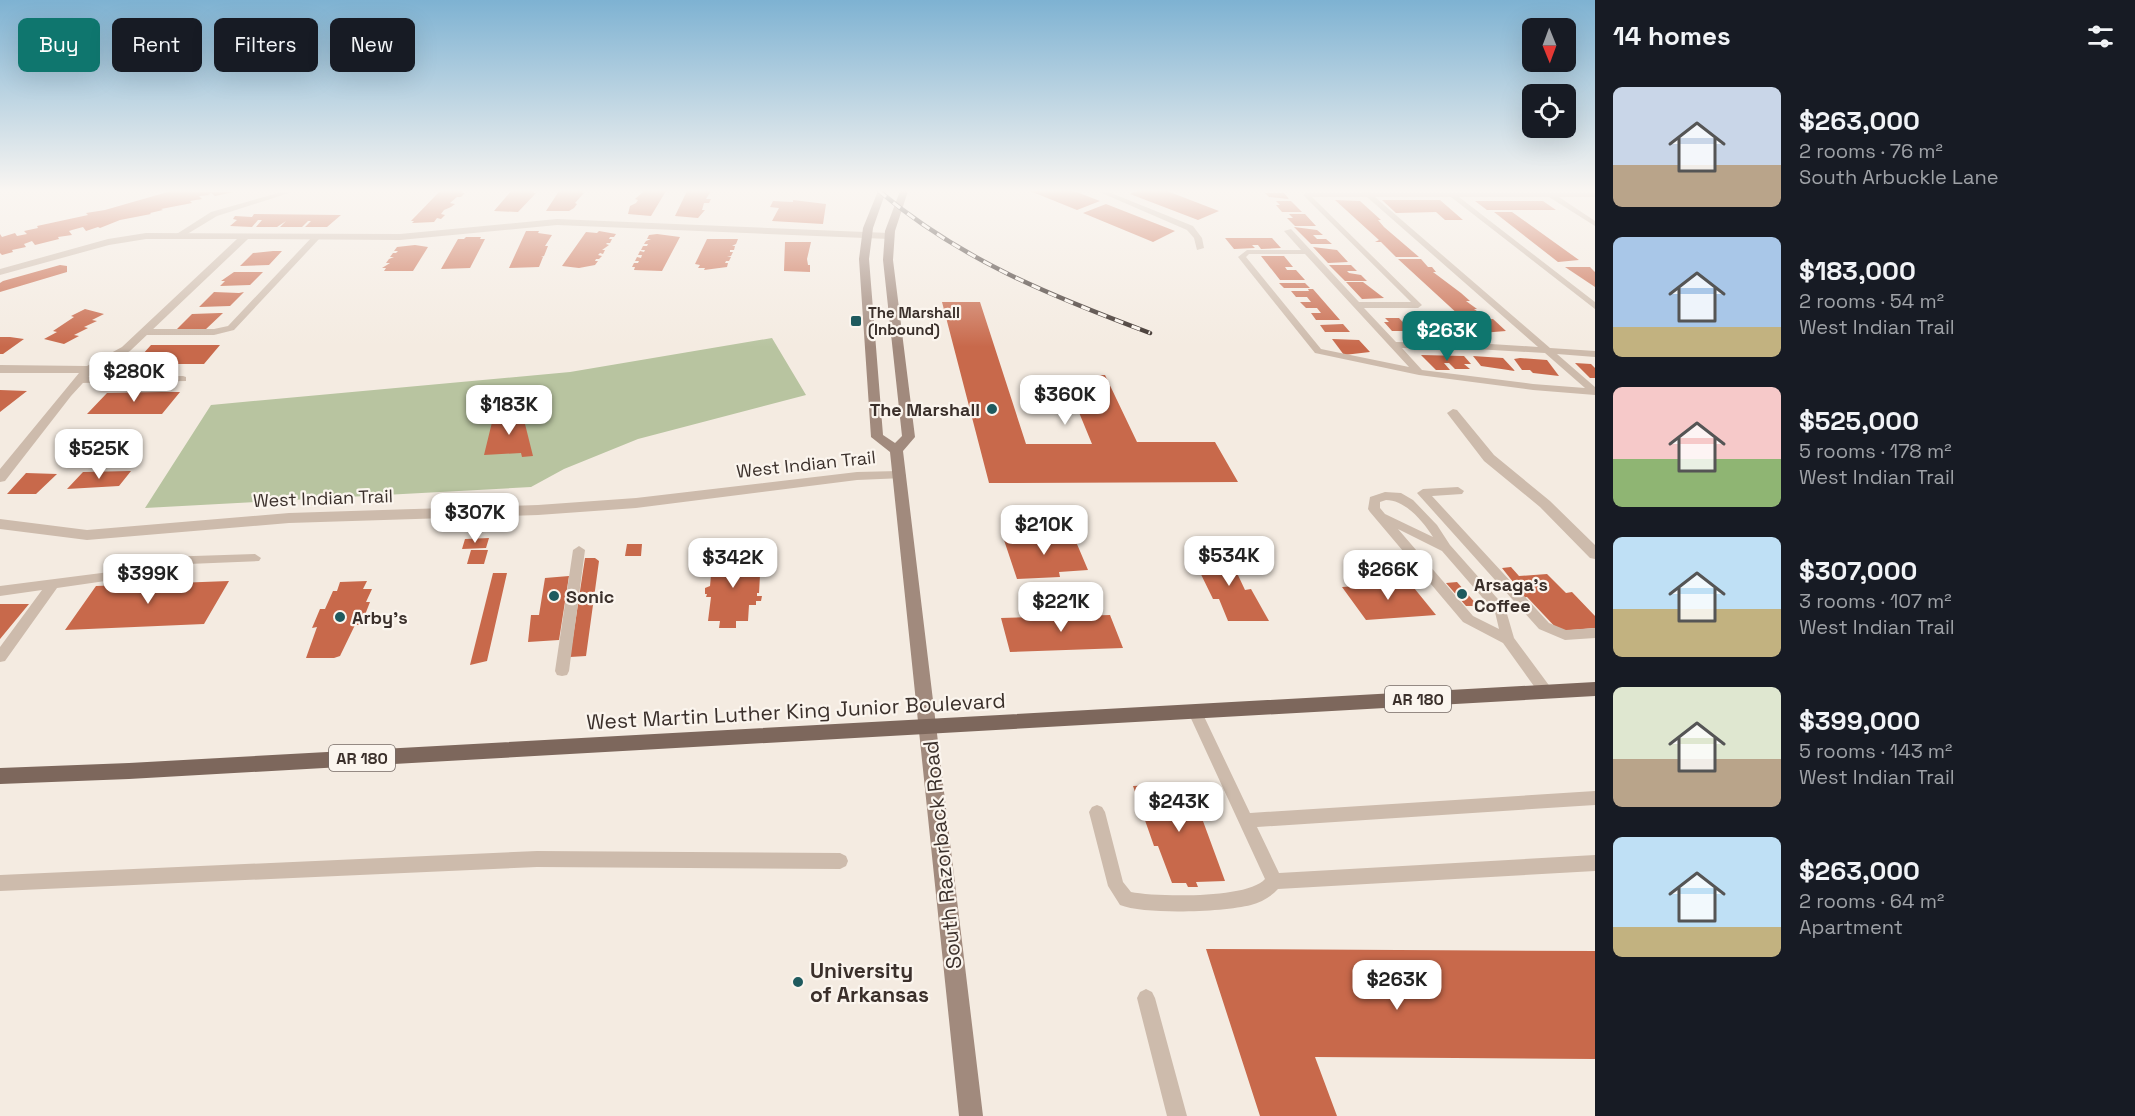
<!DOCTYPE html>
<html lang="en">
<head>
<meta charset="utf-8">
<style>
	:root { --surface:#171b24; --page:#20242c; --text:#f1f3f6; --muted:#9ea1a6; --accent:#0f766e }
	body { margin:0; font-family:"Space Grotesk",sans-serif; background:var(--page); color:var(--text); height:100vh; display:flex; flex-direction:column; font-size:22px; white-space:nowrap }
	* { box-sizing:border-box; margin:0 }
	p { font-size:20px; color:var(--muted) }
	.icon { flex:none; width:33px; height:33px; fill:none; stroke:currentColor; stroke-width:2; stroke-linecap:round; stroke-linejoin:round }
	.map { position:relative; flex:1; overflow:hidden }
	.panel { display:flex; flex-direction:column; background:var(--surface); width:540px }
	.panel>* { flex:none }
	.guide { position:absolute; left:18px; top:18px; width:570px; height:54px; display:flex; gap:12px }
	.needle { width:39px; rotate:179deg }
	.controls { position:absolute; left:1522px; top:18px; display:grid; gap:12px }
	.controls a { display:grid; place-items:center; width:54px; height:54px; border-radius:9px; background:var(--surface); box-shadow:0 6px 24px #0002; font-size:30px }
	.price { position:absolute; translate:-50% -51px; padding:0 14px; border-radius:12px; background:#fff; color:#222; font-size:20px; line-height:39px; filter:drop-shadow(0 2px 3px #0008) }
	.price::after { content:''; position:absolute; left:50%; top:36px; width:18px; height:14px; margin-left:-9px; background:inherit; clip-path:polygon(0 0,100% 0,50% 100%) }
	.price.on { background:var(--accent); color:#fff }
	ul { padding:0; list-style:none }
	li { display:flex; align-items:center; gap:18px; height:150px; padding:0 18px }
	li span { display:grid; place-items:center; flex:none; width:168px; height:120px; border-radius:9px; color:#555 }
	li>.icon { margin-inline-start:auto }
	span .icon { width:72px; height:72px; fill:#fffc; stroke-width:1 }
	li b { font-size:26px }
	h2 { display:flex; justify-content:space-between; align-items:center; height:72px; padding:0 18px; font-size:26px }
	.pill { padding:0 21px; border-radius:9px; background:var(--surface); box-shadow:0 6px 24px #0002; font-size:21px; line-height:54px }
	.pill.on { background:var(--accent); color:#fff }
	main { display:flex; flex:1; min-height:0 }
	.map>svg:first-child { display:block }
	.green { fill:#b8c4a0 }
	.building { fill:#c8694b }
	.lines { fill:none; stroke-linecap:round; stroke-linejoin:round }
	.service { fill:#cdbbac; fill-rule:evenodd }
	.minor { fill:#cdbbac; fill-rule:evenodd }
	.secondary { fill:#a18a7d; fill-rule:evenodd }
	.primary { fill:#7d675c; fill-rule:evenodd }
	.rail-casing { stroke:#3b302b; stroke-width:4.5 }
	.rail { stroke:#fbf5ee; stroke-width:3; stroke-dasharray:9; stroke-linecap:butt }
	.poi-dot { fill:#1f5a5e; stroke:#fbf5ee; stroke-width:2 }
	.labels { text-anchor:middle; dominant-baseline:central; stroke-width:4.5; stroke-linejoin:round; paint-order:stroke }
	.far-poi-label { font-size:15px; font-weight:bold; fill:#3b302b; stroke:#fbf5ee; text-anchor:start }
	.shield { fill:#fbf5ee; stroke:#756b66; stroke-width:1.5 }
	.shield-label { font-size:16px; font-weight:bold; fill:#3b302b }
	.poi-label { font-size:18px; font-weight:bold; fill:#3b302b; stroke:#fbf5ee; text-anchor:start }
	.street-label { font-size:18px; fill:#3b302b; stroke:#fbf5ee }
	.near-street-label { font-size:21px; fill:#3b302b; stroke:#fbf5ee }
	.near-poi-label { font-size:21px; font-weight:bold; fill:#3b302b; stroke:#fbf5ee; text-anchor:start }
</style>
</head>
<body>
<main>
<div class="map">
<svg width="1595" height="1116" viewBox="0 0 1595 1116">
	<rect width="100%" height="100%" fill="#f4ebe1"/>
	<!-- green -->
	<path class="green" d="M772 338 806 395 638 439 564 469 531 487 145 508 211 405 570 372Z"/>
	<!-- building -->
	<path class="building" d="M171 191 234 192 215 196 211 193 208 194 210 195 199 196 202 199 190 201 192 203 161 209 163 210 150 213 151 214 120 220 100 228 98 227 86 231 83 227 72 230 69 231 72 235 58 237 59 239 35 245 32 241 24 244 26 247 12 250 13 252 2 255 0 253V234L2 237 15 233 17 236 27 234 24 231 38 228 37 226 88 215 86 213 105 210Z
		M440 191H464L462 193H465L461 197H457L450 203 455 204 451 207 444 210 441 214 445 215 441 219 437 218 434 222 412 223 414 221H411Z
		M511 191H535L533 193H536L518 212 494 211Z
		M559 191H584L582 193H584L575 203 577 204 574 208 569 211H546Z
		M644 191H666L651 216 628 214 630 206 636 203 638 200 635 199Z
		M687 191H711L706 199H711L709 203H704L702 210H705L698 218 675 216Z
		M1030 191H1074L1100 201 1077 210Z
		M1137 191H1167L1219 211 1198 220 1130 194Z
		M1265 193H1284L1289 199 1269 197Z
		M793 200 826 204 823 224 772 221 779 208 770 207 773 201 793 202Z
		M1335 200 1360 201 1381 220H1378L1384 227 1419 257H1396L1381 242H1375L1379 240Z
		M1382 200H1440L1463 220H1445L1436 212 1396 213Z
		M1276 201H1291L1302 212H1282L1276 205H1280Z
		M1475 201H1543L1556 210H1487Z
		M1106 204 1175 231 1153 242 1083 213Z
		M1494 212H1512L1579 260 1558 262Z
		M254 214 341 215 327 227H305L311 221H308L302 227H280L286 221 277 227H256L262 220H258L252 227 230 226 237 220 233 219 235 216 252 217Z
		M1289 214H1305L1316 226H1295L1287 218H1293Z
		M1294 227 1317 230 1323 235H1313L1317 239H1326L1332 244H1311Z
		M526 231H539L538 233 552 235 545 246H548L544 256 541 257H543L539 267 509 268Z
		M599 231 616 234 614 237H610L609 239H612L610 243H607L606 244 609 245 602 250H605L603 254 600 253 598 255 602 256 599 259H596L595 261H598L595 265 579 268 562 266 586 232 597 233Z
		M657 234 680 237 662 271 634 270 635 267H632L634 263H638L639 261H635L637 257 641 258 642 255H638L640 251 644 252 645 250H641L643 246H647L648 244H644L646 241 651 239H647L649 235Z
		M466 237H481L480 239H485L470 268 441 269 458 239H464Z
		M1225 238H1272L1281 248 1261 249 1258 245H1252L1255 248 1234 249Z
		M707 239H738L736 244 732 246H735L734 250H730V252H733L731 256 727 257H731L729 261H726L725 263H728L727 267 704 270 705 268H698L700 265 695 264Z
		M785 242H811L807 259 808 265H810V272L784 271Z
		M415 245 428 247 413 271H384L386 268H382L390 263H386L389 259 394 257H390L393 253H396L398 251H394L397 247Z
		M1313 247 1337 250 1348 262 1328 263Z
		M273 251H282L269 265 240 266 253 253Z
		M1261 256H1284L1293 267H1285L1287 270H1296L1305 280H1280Z
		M1398 259H1421L1428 267H1432L1436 272H1433L1461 293 1470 301H1466L1477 309H1474L1487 318 1460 316Z
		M60 265 67 266V272L0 292V283L3 281Z
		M1329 265H1351L1357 271H1347L1349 273 1361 275 1367 281H1345Z
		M1565 267H1590L1595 272V287Z
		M234 272H263L250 285 220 286 225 281H221Z
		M1346 282H1363L1384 298 1362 299Z
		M1279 283H1305L1310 288H1284Z
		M1308 289H1313L1340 320H1316L1311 313H1321L1317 308H1306L1300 302H1311L1307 297H1296L1291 291H1309Z
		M214 292 239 293 244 292 230 306 199 307Z
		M942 302H980L1026 444H1092L1064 376 1105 375 1137 442H1215L1238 482 989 483Z
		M85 309 104 314 92 320 97 321 84 327 88 328 74 335 79 336 64 344 44 339 57 332 53 331 74 317 71 316Z
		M220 313H223L205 330H176L192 314Z
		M1385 318H1399L1411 331H1392L1384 322H1389Z
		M1404 318H1418L1431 331H1416Z
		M1428 318H1442L1447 322H1452L1447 318H1461L1475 331 1434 329 1427 322 1433 323Z
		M1467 319H1493L1506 331 1481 333Z
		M1343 324 1350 332H1325L1320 325Z
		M0 337H10L24 339 3 354H0Z
		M1332 339 1359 340 1370 352 1344 355Z
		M151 345H220L204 364H134Z
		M1421 355 1464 356 1471 364H1464L1470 369H1455L1449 363H1444L1450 370H1436Z
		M1473 356 1503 358 1515 371 1481 366Z
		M1520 358 1547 360 1559 376 1533 373 1530 370H1522L1514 359Z
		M1575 363 1591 364 1595 368V378H1590Z
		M0 390 27 391 0 412Z
		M162 392H180L162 414H87L107 393Z
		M522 412 533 456 522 457 521 453 484 455 494 414Z
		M131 471 119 486 67 489 83 472Z
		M26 473 57 474 36 494H7Z
		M1035 528 1039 539 1074 537 1088 570 1059 572 1060 577 1017 579 1004 540 1025 539 1021 529Z
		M489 538 486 548 462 549 465 539Z
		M627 544H642L641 556H625Z
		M1224 549 1240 573H1237L1245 590 1251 589 1269 621H1228L1219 599H1213L1193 558H1204L1200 550Z
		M471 550H488L484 564H467Z
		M741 554 758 556 757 574 760 575 759 593H757V596H762L761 601H756V605H749L748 621H736V628H719L720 621H708L711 597H706L707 594H705V588L710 586 713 555Z
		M585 558H595L599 561 586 656 570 657Z
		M1511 567 1519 576 1547 574 1566 593 1572 592 1595 616V628L1559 631 1527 597 1522 598 1513 588 1517 587 1502 568Z
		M493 573H507L487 661 470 665Z
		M569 576 559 640 528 642 531 615H539L545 578Z
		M229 581 204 624 65 630 96 586Z
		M367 581 363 589H372L366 602H370L361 625H355L340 656 334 658H306L317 627 312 628 320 609H325L333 591H337L340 582Z
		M1457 582 1478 606H1466L1446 583Z
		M1410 583 1436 615 1366 620 1342 587Z
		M0 604H29L0 639Z
		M1110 615 1123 648 1010 652 1001 618Z
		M1189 783 1225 881 1196 882 1198 887H1188L1186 883H1172L1158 846H1154L1133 786Z
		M1206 949 1595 951V1059L1315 1057 1337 1116H1260Z"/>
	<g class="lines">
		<!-- service -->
		<path class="service" d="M285 191H295L217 216 179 239 172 237 211 212Z
			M1097 191H1106L1193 226 1202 238 1204 248 1197 250 1194 238 1187 230Z
			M1361 191H1368L1370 193H1595V197H1559L1595 221V226L1549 197H1459L1595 302V309L1451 197H1375L1550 348 1595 351V357L1557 354 1595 387V395L1533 390 1419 375 1315 353 1238 257 1247 250H1301L1284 231 1291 229 1359 302H1411L1303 195 1306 193H1362ZM1312 197H1367L1538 347 1475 343 1396 342 1364 308H1418L1422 305ZM1249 254H1305L1409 367 1321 349 1246 257ZM1402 348 1475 349 1545 353 1585 388 1533 384 1422 370Z
			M313 236 320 238 234 330 214 335H146L142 332 146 329H214L228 326Z
			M183 376 186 377V381L80 383 75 380 80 377Z
			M1458 487 1464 491 1462 494 1432 496 1549 623 1566 630 1595 628V638L1565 640 1539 629 1417 493 1423 489Z
			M1385 492 1401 493 1413 500 1437 525 1450 545 1505 607 1514 638 1551 688 1553 692 1551 696 1546 698 1541 696 1503 643 1463 622 1370 512 1368 509 1370 497ZM1386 500C1405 500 1423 521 1433 537L1385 514 1380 508V502ZM1398 529 1442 551 1495 612 1499 629 1473 616Z
			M579 546 585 550 569 671 567 675 562 676 557 675 555 671 573 550Z
			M255 554 261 558 259 561 164 565 126 578 57 588 5 661 0 662V647L42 590 0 596V586L125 570 163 557Z
			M1195 706 1200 708 1250 813 1595 791V805L1257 827 1279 873 1595 855V871L1278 889C1271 897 1261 902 1251 905 1224 912 1145 915 1120 905L1108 886 1089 812 1092 807 1097 805 1102 807 1105 812 1123 882 1131 892C1156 897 1248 899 1265 879L1188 712 1190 708Z
			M537 851 840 853 846 856 848 861 846 866 840 869 537 867 0 891V875Z
			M1146 989 1152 992 1155 998 1187 1116H1167L1137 998 1140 992Z"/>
		<!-- minor -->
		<path class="minor" d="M557 219 889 233 894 236 889 239 557 225 400 240 248 239 130 351 93 372 71 396 5 481 0 482V469L79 373H0V365L87 366 122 347 237 239H146L109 245 0 275V269L108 239 146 233 400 234Z
			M1453 409 1457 410 1494 455 1550 501 1595 545V559L1590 558 1540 507 1484 461 1447 413Z
			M899 471 906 475 904 478 857 480 636 508 538 515 289 523 87 540 0 529V519L87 530 289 513 538 505 636 498 857 472Z"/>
		<!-- secondary -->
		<path class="secondary" d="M878 191H886L873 228 869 259 883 435 895 443 902 436 883 260 885 231 900 191H908L895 231 893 260 915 437 903 451 983 1116H959L890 452 871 437 859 259 863 228Z"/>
		<!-- primary -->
		<path class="primary" d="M1595 682V696L129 779 0 784V768L129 763Z"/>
		<defs>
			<path id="rail" d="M879 191C961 260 1051 296 1150 333"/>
		</defs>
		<!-- rail casing -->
		<use href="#rail" class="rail-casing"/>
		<!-- rail -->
		<use href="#rail" class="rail"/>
	</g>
	<!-- sky -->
	<linearGradient id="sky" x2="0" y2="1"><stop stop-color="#7eb2d2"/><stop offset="0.55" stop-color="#faf6f2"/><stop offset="1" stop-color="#faf6f2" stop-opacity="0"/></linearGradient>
	<rect width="1595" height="347" fill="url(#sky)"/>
	<!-- markers -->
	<g class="poi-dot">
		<rect x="850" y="315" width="12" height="12" rx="3"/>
		<circle cx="992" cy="409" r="6"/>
		<circle cx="1462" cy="594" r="6"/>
		<circle cx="554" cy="596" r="6"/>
		<circle cx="340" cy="617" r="6"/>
		<circle cx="798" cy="982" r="6"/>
	</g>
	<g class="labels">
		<!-- far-poi labels -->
		<g class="far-poi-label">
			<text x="868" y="312">The Marshall<tspan x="868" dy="17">(Inbound)</tspan></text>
		</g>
		<!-- shield labels -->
		<g class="shield">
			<rect x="1385" y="686" width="66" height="26" rx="4.5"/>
			<rect x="329" y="745" width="66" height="26" rx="4.5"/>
		</g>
		<g class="shield-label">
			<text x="1418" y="699">AR 180</text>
			<text x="362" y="758">AR 180</text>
		</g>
		<!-- poi labels -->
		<g class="poi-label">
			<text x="980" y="409" text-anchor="end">The Marshall</text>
			<text x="1474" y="584">Arsaga's<tspan x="1474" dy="21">Coffee</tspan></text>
			<text x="566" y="596">Sonic</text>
			<text x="352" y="617">Arby's</text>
		</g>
		<!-- street labels -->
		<g class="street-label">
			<text transform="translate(806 464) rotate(-6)">West Indian Trail</text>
			<text transform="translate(323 498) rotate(-2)">West Indian Trail</text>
		</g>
		<!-- near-street labels -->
		<g class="near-street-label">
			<text transform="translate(796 711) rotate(-3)">West Martin Luther King Junior Boulevard</text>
			<text transform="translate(942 855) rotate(-96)">South Razorback Road</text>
		</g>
		<!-- near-poi labels -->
		<g class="near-poi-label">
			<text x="810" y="970">University<tspan x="810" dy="24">of Arkansas</tspan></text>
		</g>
	</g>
</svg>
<div class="controls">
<a><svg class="needle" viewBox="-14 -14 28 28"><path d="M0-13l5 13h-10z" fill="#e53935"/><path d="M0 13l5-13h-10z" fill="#9ea1a6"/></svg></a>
<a><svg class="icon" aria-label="locate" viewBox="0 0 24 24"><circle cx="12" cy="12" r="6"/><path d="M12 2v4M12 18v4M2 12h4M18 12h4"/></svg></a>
</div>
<b class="price on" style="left:1447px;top:362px">$263K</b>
<b class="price" style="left:134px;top:403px">$280K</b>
<b class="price" style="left:1065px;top:426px">$360K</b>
<b class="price" style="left:509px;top:436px">$183K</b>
<b class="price" style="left:99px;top:480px">$525K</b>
<b class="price" style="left:475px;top:544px">$307K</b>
<b class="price" style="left:1044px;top:556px">$210K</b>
<b class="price" style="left:1229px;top:587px">$534K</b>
<b class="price" style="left:733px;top:589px">$342K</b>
<b class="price" style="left:1388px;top:601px">$266K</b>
<b class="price" style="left:148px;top:605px">$399K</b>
<b class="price" style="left:1061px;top:633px">$221K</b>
<b class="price" style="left:1179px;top:833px">$243K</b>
<b class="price" style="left:1397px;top:1011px">$263K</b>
<div class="guide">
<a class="pill on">Buy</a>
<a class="pill">Rent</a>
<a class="pill">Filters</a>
<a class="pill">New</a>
</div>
</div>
<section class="panel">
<h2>14 homes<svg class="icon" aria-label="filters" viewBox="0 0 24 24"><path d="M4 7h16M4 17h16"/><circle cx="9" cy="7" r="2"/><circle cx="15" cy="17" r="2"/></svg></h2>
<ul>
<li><span style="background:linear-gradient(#c9d6e8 65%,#b9a48a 0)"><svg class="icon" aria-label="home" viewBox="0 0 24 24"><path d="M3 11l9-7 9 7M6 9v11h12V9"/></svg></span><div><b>$263,000</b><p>2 rooms · 76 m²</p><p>South Arbuckle Lane</p></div></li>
<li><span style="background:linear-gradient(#a9c7e8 75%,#c2b280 0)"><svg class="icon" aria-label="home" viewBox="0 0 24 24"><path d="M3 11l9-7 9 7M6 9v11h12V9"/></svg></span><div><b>$183,000</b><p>2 rooms · 54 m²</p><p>West Indian Trail</p></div></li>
<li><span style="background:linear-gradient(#f6c9c9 60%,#8fb573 0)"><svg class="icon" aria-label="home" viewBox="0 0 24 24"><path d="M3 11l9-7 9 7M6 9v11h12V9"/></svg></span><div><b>$525,000</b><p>5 rooms · 178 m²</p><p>West Indian Trail</p></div></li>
<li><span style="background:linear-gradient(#bfe0f5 60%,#c2b280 0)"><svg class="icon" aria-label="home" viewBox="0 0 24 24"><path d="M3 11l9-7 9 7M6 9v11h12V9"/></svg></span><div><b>$307,000</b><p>3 rooms · 107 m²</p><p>West Indian Trail</p></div></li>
<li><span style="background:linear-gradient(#dfe7d0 60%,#b9a48a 0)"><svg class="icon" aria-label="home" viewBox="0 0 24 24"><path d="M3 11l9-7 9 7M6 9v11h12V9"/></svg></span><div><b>$399,000</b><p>5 rooms · 143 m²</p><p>West Indian Trail</p></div></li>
<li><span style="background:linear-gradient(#bfe0f5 75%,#c2b280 0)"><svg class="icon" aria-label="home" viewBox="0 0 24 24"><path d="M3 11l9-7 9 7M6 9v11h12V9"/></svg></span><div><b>$263,000</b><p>2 rooms · 64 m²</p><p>Apartment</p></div></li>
</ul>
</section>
</main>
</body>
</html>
